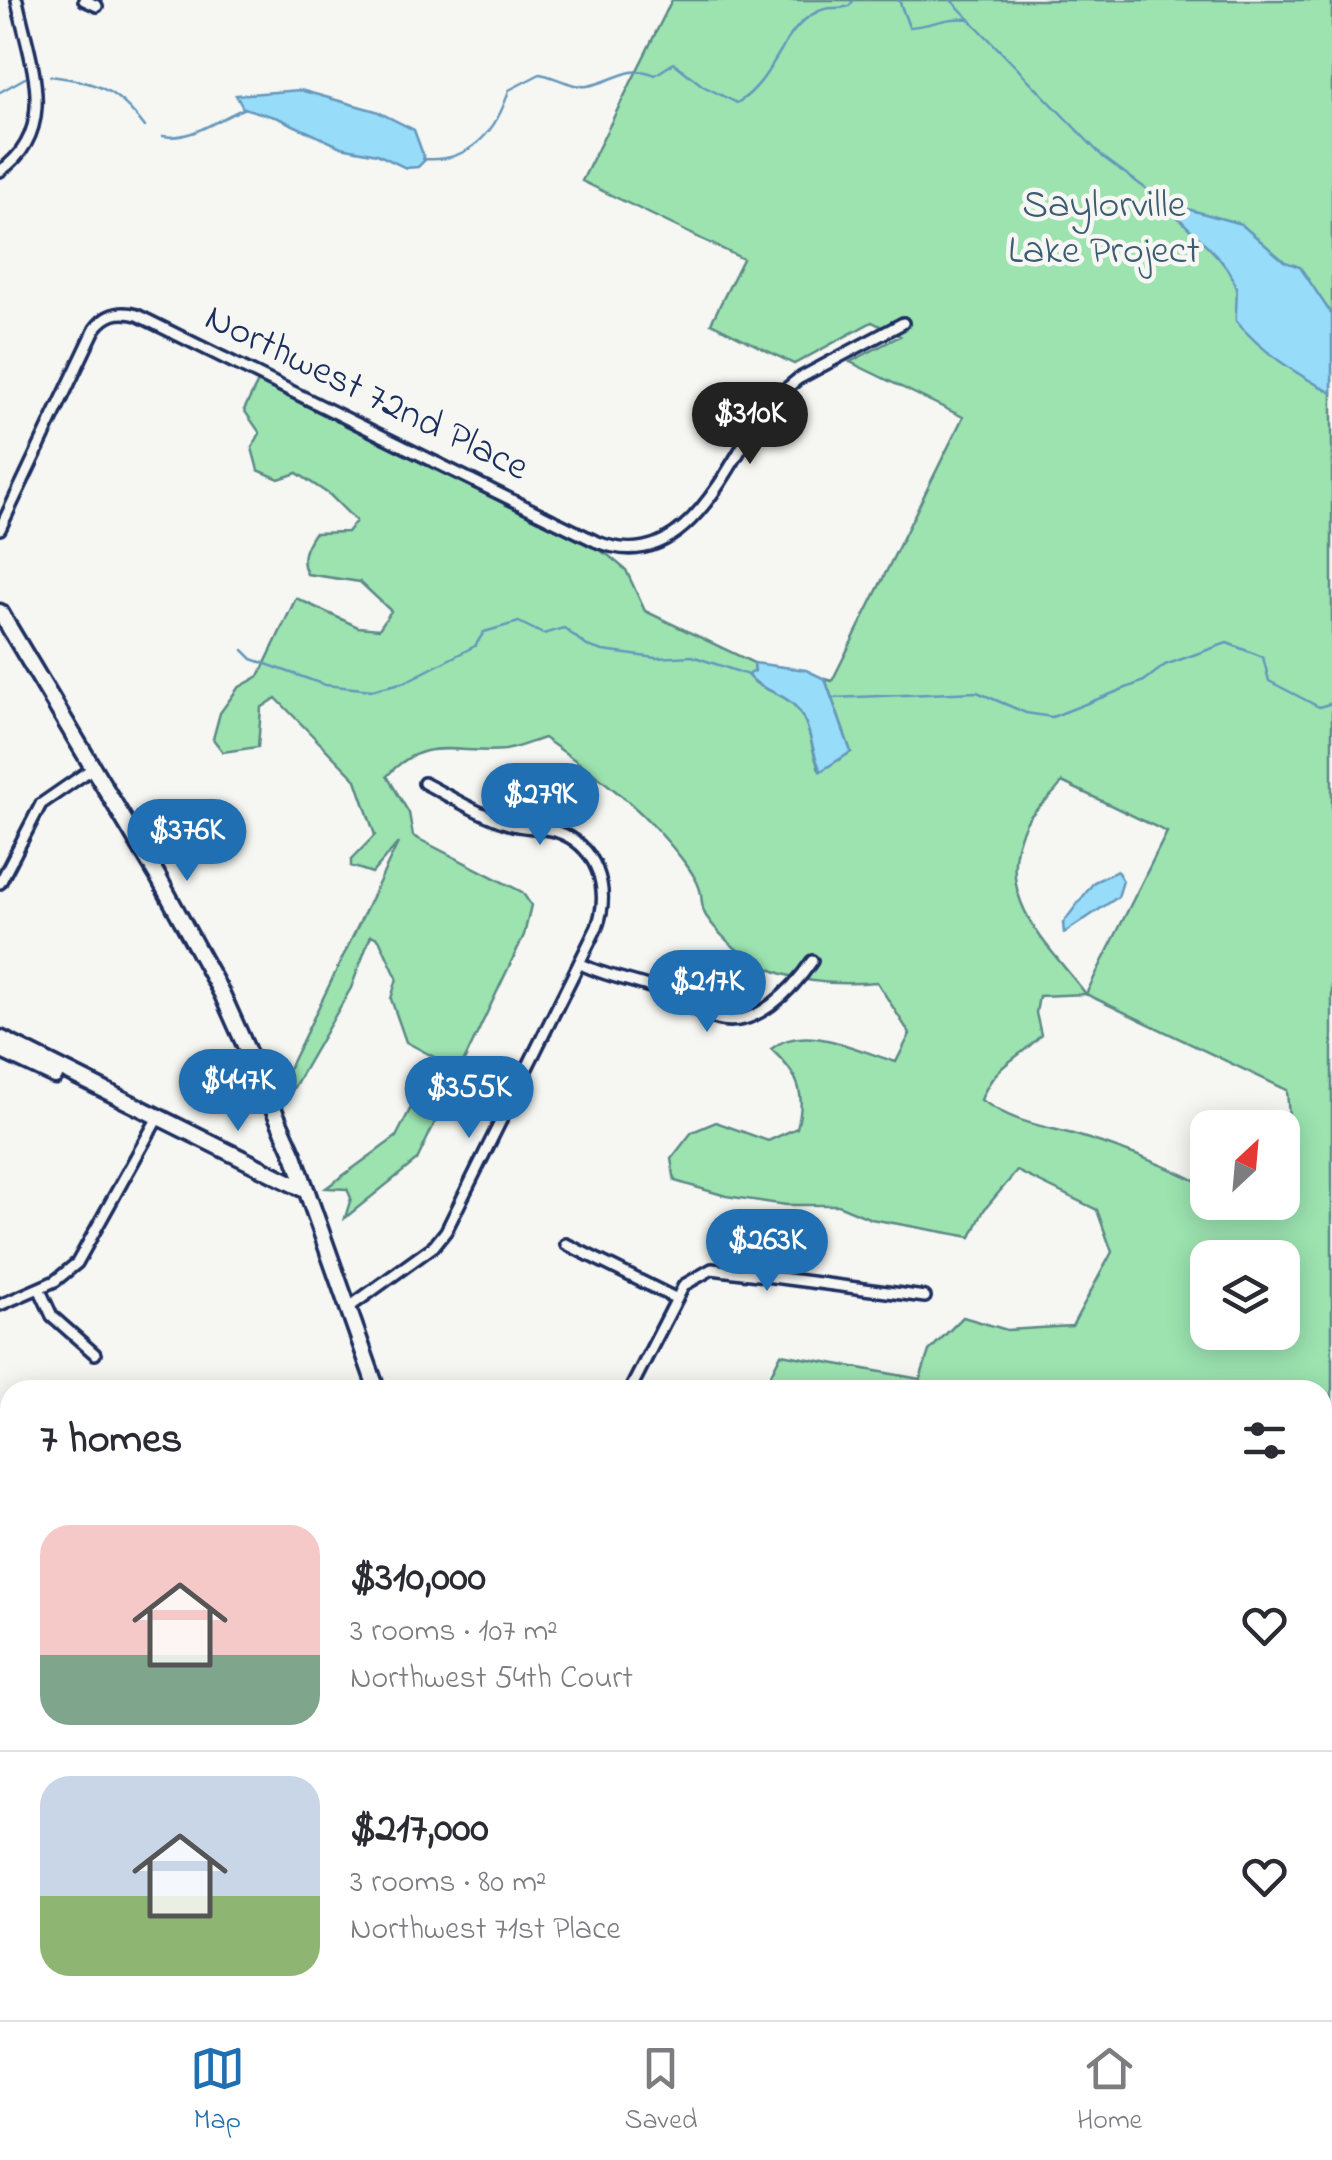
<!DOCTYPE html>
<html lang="en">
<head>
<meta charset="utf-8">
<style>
	:root { --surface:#fff; --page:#f2f2f3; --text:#2b2b33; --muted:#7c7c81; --line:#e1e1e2; --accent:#1f6fb2 }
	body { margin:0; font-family:"Indie Flower",sans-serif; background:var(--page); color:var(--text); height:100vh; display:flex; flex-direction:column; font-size:38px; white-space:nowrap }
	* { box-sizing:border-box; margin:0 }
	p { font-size:32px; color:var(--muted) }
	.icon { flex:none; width:55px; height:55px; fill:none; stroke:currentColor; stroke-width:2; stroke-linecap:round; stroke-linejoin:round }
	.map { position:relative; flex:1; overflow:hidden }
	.side { position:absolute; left:0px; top:1380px; width:1332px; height:640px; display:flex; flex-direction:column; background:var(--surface); border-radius:30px 30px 0 0; box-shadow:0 5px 25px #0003 }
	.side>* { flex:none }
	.needle { width:65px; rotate:26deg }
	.buttons { position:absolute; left:1190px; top:1110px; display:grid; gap:20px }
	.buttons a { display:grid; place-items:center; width:110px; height:110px; border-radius:20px; background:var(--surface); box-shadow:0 5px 25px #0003; font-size:50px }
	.price { position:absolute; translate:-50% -85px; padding:0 22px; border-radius:35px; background:var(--accent); color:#fff; font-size:32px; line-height:65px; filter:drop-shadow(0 2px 5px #0008) }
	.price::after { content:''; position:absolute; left:50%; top:60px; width:30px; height:22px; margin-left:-15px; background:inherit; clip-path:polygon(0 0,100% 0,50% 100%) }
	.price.selected { background:#222; color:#fff }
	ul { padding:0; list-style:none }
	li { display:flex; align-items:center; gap:30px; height:250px; padding:0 40px }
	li+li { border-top:2px solid var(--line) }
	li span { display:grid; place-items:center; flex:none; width:280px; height:200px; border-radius:30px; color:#555 }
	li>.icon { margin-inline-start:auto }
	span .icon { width:120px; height:120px; fill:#fffc; stroke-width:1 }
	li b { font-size:42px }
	h2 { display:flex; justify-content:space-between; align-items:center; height:120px; padding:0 40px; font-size:42px }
	.menu { display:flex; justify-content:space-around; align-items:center; height:140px; border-top:2px solid var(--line); background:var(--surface); font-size:28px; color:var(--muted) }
	.menu a { display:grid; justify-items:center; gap:5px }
	.menu .selected { color:var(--accent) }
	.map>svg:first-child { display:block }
	.green { fill:#9ce3b0; stroke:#5c8987; stroke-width:2.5; fill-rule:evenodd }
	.water { fill:#97dcf9; stroke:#6597bb; stroke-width:2.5 }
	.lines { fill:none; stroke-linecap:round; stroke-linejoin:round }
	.stream { stroke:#6597bb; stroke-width:2.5 }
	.minor-casing { stroke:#1b2f5e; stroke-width:16 }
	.secondary-casing { stroke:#1b2f5e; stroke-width:21 }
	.minor { stroke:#f6f6f2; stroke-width:9 }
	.secondary { stroke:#f6f6f2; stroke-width:14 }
	.labels { text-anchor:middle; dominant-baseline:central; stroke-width:9; stroke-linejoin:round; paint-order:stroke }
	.park-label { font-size:40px; fill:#3b5c72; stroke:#f6f6f2 }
	.street-label { font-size:40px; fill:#1b2f5e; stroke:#f6f6f2 }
</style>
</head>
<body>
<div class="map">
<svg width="1332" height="2020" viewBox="0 0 1332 2020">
	<rect width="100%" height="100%" fill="#f6f6f2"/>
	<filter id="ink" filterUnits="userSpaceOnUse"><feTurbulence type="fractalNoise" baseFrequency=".01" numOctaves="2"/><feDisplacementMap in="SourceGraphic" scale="20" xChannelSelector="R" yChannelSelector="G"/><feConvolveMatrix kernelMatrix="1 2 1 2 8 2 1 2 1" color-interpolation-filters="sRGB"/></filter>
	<g filter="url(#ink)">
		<!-- green -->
		<path class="green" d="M672 0H1332V1921L1325 1940 1332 2020H1150L1156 2010H1322V1390H763L781 1354 920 1379 929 1351 963 1317 1007 1330 1072 1326 1112 1252 1097 1210 1017 1171 984 1210 971 1237 871 1219 838 1205H786L726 1196 675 1181 671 1159 692 1132 716 1122 768 1141 797 1128C807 1092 797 1073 771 1049 805 1021 857 1051 896 1062L910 1034 877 982C809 988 748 976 706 916 700 907 703 896 699 887 694 872 678 854 668 842 633 800 588 769 544 738 531 742 518 748 505 750 458 755 424 734 387 776L409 813 413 836 522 892 531 905 524 935 417 1160 345 1218 351 1198 347 1189 326 1188 396 1137 436 1058 406 1042 391 999 397 978 379 939 371 935 351 988 290 1094 281 1085 398 843 372 873 351 866V860L375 835 356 780 276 698 261 708 258 747 223 752 213 739 220 713 238 688 259 676 296 598 358 627 379 629 391 611 360 582 307 574C299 558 305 547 314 533L347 532 356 521 330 495 297 473 279 479 258 470 252 448 260 433 244 410 259 380 608 555 626 570 645 611 754 663 755 671 748 676C761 691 780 691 794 705 812 723 810 749 820 771L851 752 825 679 832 681 963 417 850 362 900 336 872 322 794 364 711 323 743 259 582 181ZM1062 782 1167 832 1086 994C1046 942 990 895 1026 823 1034 807 1053 798 1062 782ZM1086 994 1287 1090 1289 1118 1280 1127 1282 1202H1208L1207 1186C1165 1165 1121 1148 1076 1135 1036 1124 1018 1124 981 1100 995 1063 1016 1062 1041 1035L1036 1013 1039 996ZM1208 1258H1282V1332H1208Z"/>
		<!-- water -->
		<path class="water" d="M300 90 376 111 414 130 425 160 418 167 406 168 377 154 341 147 278 118 243 108 236 95Z
			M1166 203 1241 224 1285 262 1300 267 1332 315V393C1295 373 1263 353 1236 321 1235 311 1238 298 1236 289 1229 256 1184 230 1166 203Z
			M754 663 806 670 825 679 851 752 821 771C810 749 812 723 794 705 780 691 761 691 748 675L755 671Z
			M1117 871 1123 881 1118 897 1064 933 1063 923 1094 882Z"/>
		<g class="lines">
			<!-- stream -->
			<path class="stream" d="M899 0 909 27C932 26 946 16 970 19
				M951 0 1103 157 1168 205
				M50 76C96 82 116 88 145 127
				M0 92 25 78
				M163 136C191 141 220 118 245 108
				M423 159C470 163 497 131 509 90L540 74C554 76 573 88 587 86 611 83 631 63 655 75L674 63 703 86 737 103C777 79 780 28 819 11 829 6 838 10 849 6L854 0
				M243 650 252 659 325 685 372 690 405 682 475 646 484 632 519 622 543 634 564 628 587 646 603 651 656 658 692 656 748 675
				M832 698 977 692 1026 713 1052 717 1144 681 1165 665 1227 643 1263 657 1269 681 1319 707 1332 703"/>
			<defs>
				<path id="minor" d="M84 0 97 6
					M0 171C61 129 29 60 17 0
					M0 529 95 329C106 314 119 310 137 315L595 541C687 580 728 461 770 402L798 379 903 323
					M0 883 41 804 93 768
					M579 963C603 976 628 979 653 988 675 996 695 1012 717 1019 755 1030 793 989 812 961
					M566 1244 677 1299
					M39 1288 52 1316 95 1354
					M0 1305 55 1281 77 1263 157 1119
					M348 1308 434 1246 446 1231 597 927C611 889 597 844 555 831 540 827 524 829 509 824 480 815 451 797 424 783
					M630 1390 684 1285 712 1269 925 1297
					M0 1471 10 1475
					M0 1626 10 1606
					M0 1904 10 1884
					M87 2020 92 2010
					M230 2020 235 2010
					M373 2020 378 2010
					M838 2020 842 2010"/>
				<path id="secondary" d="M0 612 157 875 222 994 294 1155 377 1390
					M0 1038 307 1191
					M0 1050 55 1076
					M595 2010 599 2020"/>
			</defs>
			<!-- minor casing -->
			<use href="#minor" class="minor-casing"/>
			<!-- secondary casing -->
			<use href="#secondary" class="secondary-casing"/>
			<!-- minor -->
			<use href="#minor" class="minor"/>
			<!-- secondary -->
			<use href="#secondary" class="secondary"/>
		</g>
	</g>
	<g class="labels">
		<!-- park labels -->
		<g class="park-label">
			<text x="1104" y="206">Saylorville<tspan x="1104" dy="46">Lake Project</tspan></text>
		</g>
		<!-- street labels -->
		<g class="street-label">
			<text transform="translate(366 394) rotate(26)">Northwest 72nd Place</text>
		</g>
	</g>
</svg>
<div class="buttons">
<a><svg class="needle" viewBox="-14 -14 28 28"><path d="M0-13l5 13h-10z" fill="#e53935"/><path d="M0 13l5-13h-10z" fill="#7c7c81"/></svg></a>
<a><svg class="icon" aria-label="layers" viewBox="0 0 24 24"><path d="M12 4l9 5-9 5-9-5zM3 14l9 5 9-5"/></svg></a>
</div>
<b class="price selected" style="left:750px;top:467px">$310K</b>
<b class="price" style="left:540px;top:848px">$279K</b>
<b class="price" style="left:187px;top:884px">$376K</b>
<b class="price" style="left:707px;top:1035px">$217K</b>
<b class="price" style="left:238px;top:1134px">$447K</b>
<b class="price" style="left:469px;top:1141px">$355K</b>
<b class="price" style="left:767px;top:1294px">$263K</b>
<section class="side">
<h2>7 homes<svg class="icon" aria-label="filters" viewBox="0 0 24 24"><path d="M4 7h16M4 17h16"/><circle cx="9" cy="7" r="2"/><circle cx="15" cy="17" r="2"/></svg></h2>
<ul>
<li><span style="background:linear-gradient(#f6c9c9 65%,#7fa58c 0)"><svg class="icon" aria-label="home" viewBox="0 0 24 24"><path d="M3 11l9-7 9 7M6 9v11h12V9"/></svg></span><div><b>$310,000</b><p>3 rooms · 107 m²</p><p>Northwest 54th Court</p></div><svg class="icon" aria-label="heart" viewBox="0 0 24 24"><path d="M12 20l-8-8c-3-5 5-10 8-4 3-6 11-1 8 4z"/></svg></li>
<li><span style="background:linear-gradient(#c9d6e8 60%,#8fb573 0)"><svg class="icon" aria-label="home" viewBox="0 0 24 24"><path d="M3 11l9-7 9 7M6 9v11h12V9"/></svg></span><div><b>$217,000</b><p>3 rooms · 80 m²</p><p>Northwest 71st Place</p></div><svg class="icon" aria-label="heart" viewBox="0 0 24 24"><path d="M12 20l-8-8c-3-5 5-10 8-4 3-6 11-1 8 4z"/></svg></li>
</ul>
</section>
</div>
<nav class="menu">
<a class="selected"><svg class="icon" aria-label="map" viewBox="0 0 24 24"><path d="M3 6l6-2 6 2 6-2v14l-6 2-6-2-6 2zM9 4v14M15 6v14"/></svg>Map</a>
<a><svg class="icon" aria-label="saved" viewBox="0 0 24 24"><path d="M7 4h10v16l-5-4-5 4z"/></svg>Saved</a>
<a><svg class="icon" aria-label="home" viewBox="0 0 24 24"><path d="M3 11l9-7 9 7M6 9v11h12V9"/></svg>Home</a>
</nav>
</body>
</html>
